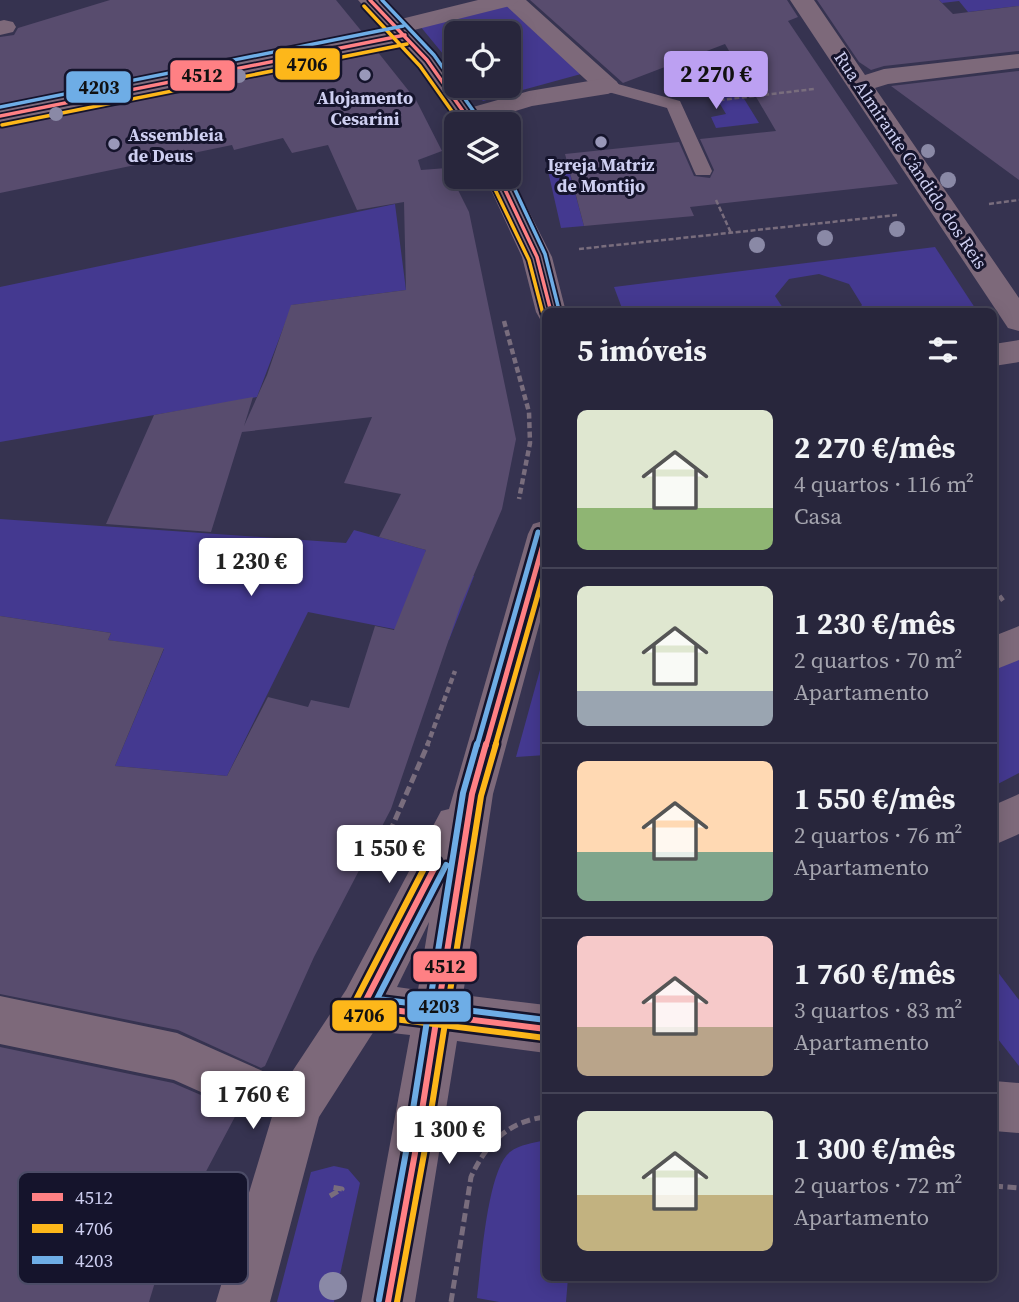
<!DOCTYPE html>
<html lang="pt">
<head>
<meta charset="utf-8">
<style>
	:root { --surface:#28263c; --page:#343247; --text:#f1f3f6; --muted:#a5a5af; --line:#444356; --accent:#bca0f2 }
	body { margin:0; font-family:"Source Serif 4",serif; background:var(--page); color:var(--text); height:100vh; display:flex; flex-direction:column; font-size:26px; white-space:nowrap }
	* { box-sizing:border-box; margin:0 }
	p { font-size:23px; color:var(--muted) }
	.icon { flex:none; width:38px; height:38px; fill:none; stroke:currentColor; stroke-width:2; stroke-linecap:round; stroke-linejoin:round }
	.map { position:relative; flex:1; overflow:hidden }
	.drawer { position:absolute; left:542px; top:308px; width:455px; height:973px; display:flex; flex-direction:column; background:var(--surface); border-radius:10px; box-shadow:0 4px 18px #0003,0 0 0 2px var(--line) }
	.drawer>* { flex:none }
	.fabs { position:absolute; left:444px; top:21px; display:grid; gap:14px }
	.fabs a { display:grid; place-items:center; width:77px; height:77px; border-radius:10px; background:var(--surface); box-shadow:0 4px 18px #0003,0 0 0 2px var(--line); font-size:35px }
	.price { position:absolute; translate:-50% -60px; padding:0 16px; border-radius:7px; background:#fff; color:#222; font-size:23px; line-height:46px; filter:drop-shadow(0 2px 4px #0008) }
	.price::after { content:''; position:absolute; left:50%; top:42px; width:21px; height:16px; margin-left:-10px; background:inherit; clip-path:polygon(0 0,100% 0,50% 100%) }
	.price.current { background:var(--accent); color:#111 }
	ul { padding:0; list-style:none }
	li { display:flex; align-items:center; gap:21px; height:175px; padding:0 35px }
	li+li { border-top:2px solid var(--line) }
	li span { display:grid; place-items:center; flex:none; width:196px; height:140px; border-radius:10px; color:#555 }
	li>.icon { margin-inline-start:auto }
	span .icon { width:84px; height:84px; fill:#fffc; stroke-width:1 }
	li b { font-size:30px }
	h2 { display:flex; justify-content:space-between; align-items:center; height:84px; padding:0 35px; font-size:30px }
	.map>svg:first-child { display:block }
	.green { fill:#443990 }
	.building { fill:#584c6e }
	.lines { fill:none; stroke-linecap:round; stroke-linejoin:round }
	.path-far2 { stroke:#796d7d; stroke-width:2.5; stroke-dasharray:5 2.5; stroke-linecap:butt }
	.path-far1 { stroke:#796d7d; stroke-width:4.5; stroke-dasharray:6 3.5; stroke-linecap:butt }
	.path { stroke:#796d7d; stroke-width:5; stroke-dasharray:9 4.5; stroke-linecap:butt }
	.service { fill:#7d697a; fill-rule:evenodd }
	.pedestrian { fill:#7d697a; fill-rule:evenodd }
	.minor { fill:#7d697a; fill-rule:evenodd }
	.bus-1-far2-casing { stroke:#15142c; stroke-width:7 }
	.bus-1-far1-casing { stroke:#15142c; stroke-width:10 }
	.bus-1-casing { stroke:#15142c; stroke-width:11 }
	.bus-2-far2-casing { stroke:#15142c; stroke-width:7 }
	.bus-2-far1-casing { stroke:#15142c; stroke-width:10 }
	.bus-2-casing { stroke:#15142c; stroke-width:11 }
	.bus-3-far2-casing { stroke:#15142c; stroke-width:7 }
	.bus-3-far1-casing { stroke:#15142c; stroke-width:10 }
	.bus-3-casing { stroke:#15142c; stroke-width:11 }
	.bus-1-far2 { stroke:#ff8084; stroke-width:3.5 }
	.bus-1-far1 { stroke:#ff8084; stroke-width:5 }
	.bus-1 { stroke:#ff8084; stroke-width:6 }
	.bus-2-far2 { stroke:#fdb71a; stroke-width:3.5 }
	.bus-2-far1 { stroke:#fdb71a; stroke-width:5 }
	.bus-2 { stroke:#fdb71a; stroke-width:6 }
	.bus-3-far2 { stroke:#6eade6; stroke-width:3.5 }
	.bus-3-far1 { stroke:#6eade6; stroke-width:5 }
	.bus-3 { stroke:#6eade6; stroke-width:6 }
	.tree { fill:#8a89a6 }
	.poi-dot { fill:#9998b9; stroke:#15142c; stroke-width:2.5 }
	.labels { text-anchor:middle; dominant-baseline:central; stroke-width:6; stroke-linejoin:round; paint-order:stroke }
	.far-poi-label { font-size:18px; font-weight:bold; fill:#cecff1; stroke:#15142c }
	.far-street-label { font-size:18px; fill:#cecff1; stroke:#15142c }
	.key { fill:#15142c; stroke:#4c4c67; stroke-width:2 }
	.key-label { font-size:19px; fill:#cecff1 }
	.line-badge { stroke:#15142c; stroke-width:2.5 }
	.pale-badge-label { font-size:19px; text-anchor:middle; font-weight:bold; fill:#111 }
</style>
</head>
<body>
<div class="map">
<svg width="1019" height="1302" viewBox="0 0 1019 1302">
	<rect width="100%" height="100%" fill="#363350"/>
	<!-- green -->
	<path class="green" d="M939 0H1019V6L968 12 959 1 942 3Z
		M507 4 581 74 483 101 470 86H509V33H457V71L420 26Z
		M722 63 759 123 716 128 711 117 726 114 705 79 688 81 680 68Z
		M569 170 584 226 561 228 548 171Z
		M395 204 406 290 292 305 257 397 0 442V287Z
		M935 247 977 311H857L862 305 849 284 819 274 789 279 775 296 785 311H623L614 287Z
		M0 519 346 543 354 530 426 550 422 564 474 576 449 640 308 612 227 776 115 766 164 649 108 640 111 633 0 616Z
		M1019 647V773L994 786V654Z
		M546 648V755L516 757Z
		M994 967 1019 1000V1066L994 1034Z
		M546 1140V1278H568L566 1302H499L477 1298C481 1266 487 1170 510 1152 520 1144 534 1143 546 1140Z
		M334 1166 348 1169 360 1183 334 1302H277L311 1172Z"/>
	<!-- building -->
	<path class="building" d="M110 0H336L363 33 0 105V37L14 35 18 28Z
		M530 0H787L798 17 788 21 898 184 690 207 694 216 584 226 565 154 679 142 694 176 710 178 714 170 700 139 776 131 725 44 623 83Z
		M817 0H939L953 14 1019 6V51L884 66 871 70 859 62Z
		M377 51 416 100 442 151 418 160 421 170 447 168 469 212 516 439 502 509 460 607 391 809 314 957 265 1066 261 1068 178 1030 0 994V616L111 633 108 640 164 648 115 766 227 776 268 697 308 707 311 700 349 708 375 626 394 630 426 550 379 537 401 494 344 483 372 417 242 432 211 532 106 524 154 415 253 397 244 426 267 375 291 305 406 290 404 202 357 210 328 145 292 153 283 138 234 150 232 145 0 193V126Z
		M1019 71V180L891 86Z
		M0 1047 173 1083 238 1111 165 1249 149 1302H0Z"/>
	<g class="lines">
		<!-- path-far2 -->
		<path class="path-far2" d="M712 101 814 89
			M444 145 455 172
			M716 200 731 233
			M989 204 1019 200
			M579 249 897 215"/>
		<!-- path-far1 -->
		<path class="path-far1" d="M504 321 529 412 530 443 519 499
			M994 588 1004 602
			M427 746 455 671"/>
		<!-- path -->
		<path class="path" d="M379 857 428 744
			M994 1186 1019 1188
			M330 1196 342 1189 331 1187
			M451 1302 471 1177C486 1144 508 1121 546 1117"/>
		<!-- service -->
		<path class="service" d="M607 81 680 101 712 171 710 175H696L694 171 667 108 601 90 598 86Z"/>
		<!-- pedestrian -->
		<path class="pedestrian" d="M500 0H526L616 81 620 86 616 91 607 94 598 91Z
			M790 0H814L865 75 884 69 1019 54V68L888 84 875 88 1019 298V331L1008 328Z
			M4 20 13 22 16 27 13 32 0 35V21Z
			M1019 626V660L994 670V636Z
			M0 996 177 1033 274 1076 281 1093 274 1110 257 1117 174 1080 0 1044Z"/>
		<!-- minor -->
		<path class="minor" d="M358 0H383L401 19 478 0H518L514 5 414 30 436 55 473 107 529 91 607 78 616 81 620 86 616 91 607 94 532 106 483 121 485 124H459L418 65 398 44 0 124V108L386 31Z
			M509 172 552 257 566 312H546V321L540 319 536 312 522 257 485 177H509Z
			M1019 340V362L994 366V344Z
			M546 520V600L493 794 463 995 546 1005V1053L457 1041 415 1302H361L410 1035 374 1031 319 1117 270 1302H216L280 1090 346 990 441 811 449 809 528 534 533 524ZM429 922 418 990 397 987Z
			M1019 794V834L994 845V805Z
			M994 1081 1019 1083V1133L994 1131Z"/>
		<defs>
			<path id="bus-1-far2" d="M370 0 427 60 472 124
				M0 116 405 35
				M499 177 537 257 551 312"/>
			<path id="bus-1-far1" d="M486 746 546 534"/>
			<path id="bus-1" d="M363 1006 438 861
				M376 1008 546 1029
				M388 1302 417 1142 472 794 486 744"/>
			<path id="bus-2-far2" d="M364 6 420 66 461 124
				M2 125 407 44
				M491 181 529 260 543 314"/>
			<path id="bus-2-far1" d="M495 746 546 566"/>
			<path id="bus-2" d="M430 857 355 1002 356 1011 362 1015 545 1038
				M397 1302 426 1143 481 796 496 744"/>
			<path id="bus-3-far2" d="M382 0 434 55 479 119
				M0 107 403 26
				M509 177 545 254 559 310"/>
			<path id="bus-3-far1" d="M477 746 538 532"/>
			<path id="bus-3" d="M446 865 377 999 546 1020
				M379 1300 408 1141 463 793 477 744"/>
		</defs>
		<!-- bus-1-far2 casing -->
		<use href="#bus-1-far2" class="bus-1-far2-casing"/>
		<!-- bus-1-far1 casing -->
		<use href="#bus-1-far1" class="bus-1-far1-casing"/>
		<!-- bus-1 casing -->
		<use href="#bus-1" class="bus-1-casing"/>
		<!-- bus-2-far2 casing -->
		<use href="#bus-2-far2" class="bus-2-far2-casing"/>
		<!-- bus-2-far1 casing -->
		<use href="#bus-2-far1" class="bus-2-far1-casing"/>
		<!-- bus-2 casing -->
		<use href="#bus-2" class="bus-2-casing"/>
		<!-- bus-3-far2 casing -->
		<use href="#bus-3-far2" class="bus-3-far2-casing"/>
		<!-- bus-3-far1 casing -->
		<use href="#bus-3-far1" class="bus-3-far1-casing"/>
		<!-- bus-3 casing -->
		<use href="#bus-3" class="bus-3-casing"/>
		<!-- bus-1-far2 -->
		<use href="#bus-1-far2" class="bus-1-far2"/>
		<!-- bus-1-far1 -->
		<use href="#bus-1-far1" class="bus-1-far1"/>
		<!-- bus-1 -->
		<use href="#bus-1" class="bus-1"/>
		<!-- bus-2-far2 -->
		<use href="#bus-2-far2" class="bus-2-far2"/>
		<!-- bus-2-far1 -->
		<use href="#bus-2-far1" class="bus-2-far1"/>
		<!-- bus-2 -->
		<use href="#bus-2" class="bus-2"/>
		<!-- bus-3-far2 -->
		<use href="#bus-3-far2" class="bus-3-far2"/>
		<!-- bus-3-far1 -->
		<use href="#bus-3-far1" class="bus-3-far1"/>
		<!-- bus-3 -->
		<use href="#bus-3" class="bus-3"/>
	</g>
	<!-- trees -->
	<g class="tree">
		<circle cx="300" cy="64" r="7"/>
		<circle cx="239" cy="76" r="7"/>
		<circle cx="56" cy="114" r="7"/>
		<circle cx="928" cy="151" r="7"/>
		<circle cx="948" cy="180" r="8"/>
		<circle cx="897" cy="229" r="8"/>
		<circle cx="825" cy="238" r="8"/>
		<circle cx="757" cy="245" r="8"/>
		<circle cx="333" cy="1286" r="14"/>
	</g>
	<!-- markers -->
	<g class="poi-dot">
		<circle cx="365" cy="75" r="7"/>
		<circle cx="601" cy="142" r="7"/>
		<circle cx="114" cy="144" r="7"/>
	</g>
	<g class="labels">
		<!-- far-poi labels -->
		<g class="far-poi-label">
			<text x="365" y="97">Alojamento<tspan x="365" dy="21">Cesarini</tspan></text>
			<text x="128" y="134" text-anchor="start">Assembleia<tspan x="128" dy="21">de Deus</tspan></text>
			<text x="601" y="164">Igreja Matriz<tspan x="601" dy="21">de Montijo</tspan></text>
		</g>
		<!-- far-street labels -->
		<g class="far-street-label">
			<text transform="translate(911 160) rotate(56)">Rua Almirante Cândido dos Reis</text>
		</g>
	</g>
	<!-- legend -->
	<rect x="18" y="1172" width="230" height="112" rx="10" class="key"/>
	<rect x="32" y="1193" width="31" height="8" fill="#ff8084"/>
	<rect x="32" y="1224" width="31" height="9" fill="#fdb71a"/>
	<rect x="32" y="1256" width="31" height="8" fill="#6eade6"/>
	<g class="key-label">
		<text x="75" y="1204">4512</text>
		<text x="75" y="1235">4706</text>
		<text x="75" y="1267">4203</text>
	</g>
	<g class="line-badge">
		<rect x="274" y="47" width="67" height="34" rx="7" fill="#fdb71a"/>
		<rect x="169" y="59" width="67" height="33" rx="7" fill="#ff8084"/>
		<rect x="65" y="70" width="67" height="34" rx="7" fill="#6eade6"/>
		<rect x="412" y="950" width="66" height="33" rx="7" fill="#ff8084"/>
		<rect x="406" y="990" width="66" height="33" rx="7" fill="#6eade6"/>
		<rect x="331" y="999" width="67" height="33" rx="7" fill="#fdb71a"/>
	</g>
	<g class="pale-badge-label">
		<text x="307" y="71">4706</text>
		<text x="202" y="82">4512</text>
		<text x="99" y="94">4203</text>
		<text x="445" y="973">4512</text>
		<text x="439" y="1013">4203</text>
		<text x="364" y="1022">4706</text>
	</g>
</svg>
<div class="fabs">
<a><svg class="icon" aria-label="locate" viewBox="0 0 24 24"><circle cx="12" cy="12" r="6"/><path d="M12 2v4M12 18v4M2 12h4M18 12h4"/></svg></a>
<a><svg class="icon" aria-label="layers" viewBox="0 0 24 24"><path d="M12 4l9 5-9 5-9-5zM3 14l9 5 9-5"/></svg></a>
</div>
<b class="price current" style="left:716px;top:111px">2 270 €</b>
<b class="price" style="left:251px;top:598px">1 230 €</b>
<b class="price" style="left:389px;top:885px">1 550 €</b>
<b class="price" style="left:253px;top:1131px">1 760 €</b>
<b class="price" style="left:449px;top:1166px">1 300 €</b>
<section class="drawer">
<h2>5 imóveis<svg class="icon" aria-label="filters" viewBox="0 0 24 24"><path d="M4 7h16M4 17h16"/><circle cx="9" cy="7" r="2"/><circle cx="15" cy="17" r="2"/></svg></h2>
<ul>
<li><span style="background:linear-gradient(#dfe7d0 70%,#8fb573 0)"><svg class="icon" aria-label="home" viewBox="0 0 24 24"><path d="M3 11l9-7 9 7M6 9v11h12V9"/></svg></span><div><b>2 270 €/mês</b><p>4 quartos · 116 m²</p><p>Casa</p></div></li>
<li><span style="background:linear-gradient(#dfe7d0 75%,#9aa5b1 0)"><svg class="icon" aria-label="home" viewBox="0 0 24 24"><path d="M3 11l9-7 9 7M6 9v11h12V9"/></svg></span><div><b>1 230 €/mês</b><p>2 quartos · 70 m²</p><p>Apartamento</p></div></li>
<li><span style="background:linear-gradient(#ffd9b3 65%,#7fa58c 0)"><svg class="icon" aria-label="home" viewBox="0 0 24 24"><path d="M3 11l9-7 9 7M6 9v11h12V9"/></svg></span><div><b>1 550 €/mês</b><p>2 quartos · 76 m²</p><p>Apartamento</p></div></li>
<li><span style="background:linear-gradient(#f6c9c9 65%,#b9a48a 0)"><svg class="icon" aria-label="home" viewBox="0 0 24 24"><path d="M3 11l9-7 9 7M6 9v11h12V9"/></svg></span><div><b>1 760 €/mês</b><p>3 quartos · 83 m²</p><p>Apartamento</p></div></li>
<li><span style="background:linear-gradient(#dfe7d0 60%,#c2b280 0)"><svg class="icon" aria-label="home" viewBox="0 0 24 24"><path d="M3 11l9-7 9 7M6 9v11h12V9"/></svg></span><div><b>1 300 €/mês</b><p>2 quartos · 72 m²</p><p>Apartamento</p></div></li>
</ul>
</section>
</div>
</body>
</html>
